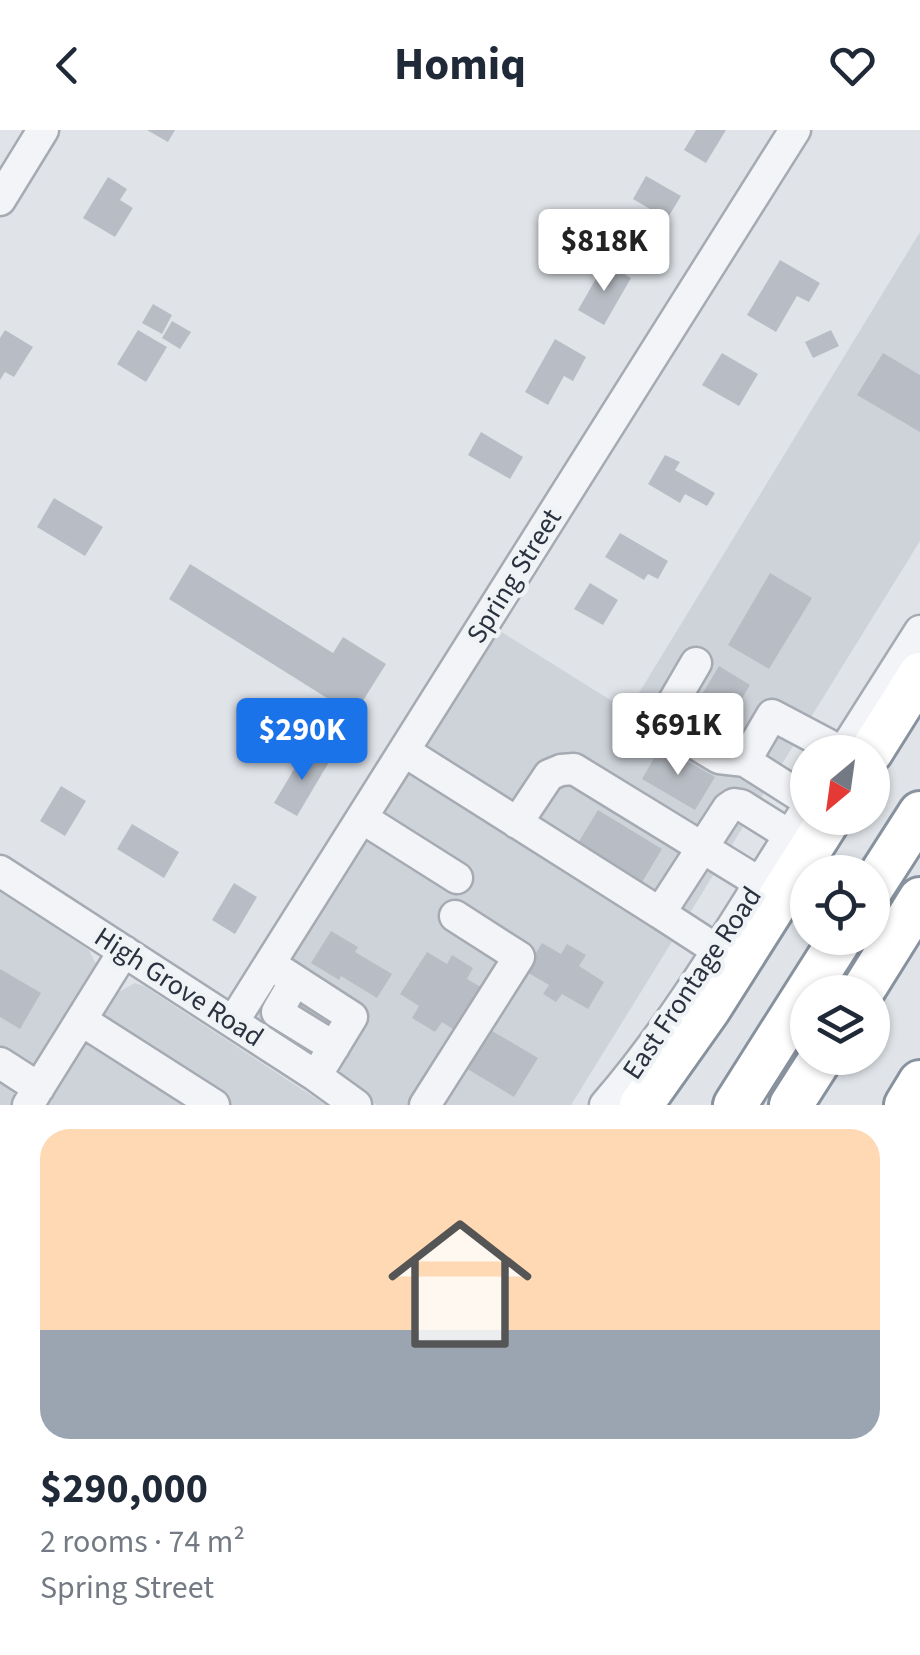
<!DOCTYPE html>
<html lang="en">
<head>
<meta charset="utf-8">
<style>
	:root { --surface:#fff; --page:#f2f2f3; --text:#1f2937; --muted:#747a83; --line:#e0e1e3; --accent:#1a73e8 }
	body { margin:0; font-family:"Source Sans 3",sans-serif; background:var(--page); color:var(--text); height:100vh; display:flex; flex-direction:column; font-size:38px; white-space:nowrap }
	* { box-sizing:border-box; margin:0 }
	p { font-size:32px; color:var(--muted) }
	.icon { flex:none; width:55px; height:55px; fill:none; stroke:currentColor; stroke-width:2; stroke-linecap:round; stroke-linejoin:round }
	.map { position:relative; height:975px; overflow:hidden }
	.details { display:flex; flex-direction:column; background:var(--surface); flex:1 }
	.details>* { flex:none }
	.needle { width:65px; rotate:209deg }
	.controls { position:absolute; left:790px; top:605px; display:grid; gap:20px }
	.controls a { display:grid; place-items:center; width:100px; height:100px; border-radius:50%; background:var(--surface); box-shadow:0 2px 8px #0004; font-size:50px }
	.price { position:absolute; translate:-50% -85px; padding:0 22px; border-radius:10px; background:#fff; color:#222; font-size:32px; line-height:65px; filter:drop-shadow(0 2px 5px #0008) }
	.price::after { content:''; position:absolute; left:50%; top:60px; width:30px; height:22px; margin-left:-15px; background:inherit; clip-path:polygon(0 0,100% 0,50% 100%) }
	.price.on { background:var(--accent); color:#fff }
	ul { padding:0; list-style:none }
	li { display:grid; align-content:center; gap:20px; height:530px; padding:0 40px }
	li+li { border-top:2px solid var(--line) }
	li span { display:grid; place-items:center; height:310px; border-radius:30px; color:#555 }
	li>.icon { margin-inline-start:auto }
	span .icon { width:180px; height:180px; fill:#fffc; stroke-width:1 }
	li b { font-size:42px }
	header { display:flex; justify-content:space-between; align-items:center; height:130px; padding:0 40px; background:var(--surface); font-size:45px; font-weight:700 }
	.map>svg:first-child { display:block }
	.built { fill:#ced3da }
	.building { fill:#b8bdc5 }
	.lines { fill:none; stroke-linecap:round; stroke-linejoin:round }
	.minor-casing { stroke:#a6abb3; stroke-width:35 }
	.highway-casing { stroke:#88929e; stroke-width:48 }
	.minor { stroke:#f3f4f7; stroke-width:30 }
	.highway { stroke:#fff; stroke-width:42 }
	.labels { text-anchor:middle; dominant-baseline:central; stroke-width:9; stroke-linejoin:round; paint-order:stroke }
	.street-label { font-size:28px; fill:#2a323f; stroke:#f0f3f6 }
</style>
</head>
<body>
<header><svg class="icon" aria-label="back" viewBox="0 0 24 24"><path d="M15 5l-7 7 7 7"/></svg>Homiq<svg class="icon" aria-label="heart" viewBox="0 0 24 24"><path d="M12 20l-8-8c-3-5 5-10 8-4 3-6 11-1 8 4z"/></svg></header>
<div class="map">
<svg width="920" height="975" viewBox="0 0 920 975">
	<rect width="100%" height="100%" fill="#e0e4e9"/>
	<!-- built -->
	<path class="built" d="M920 102V411L571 975H377L263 899 258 890V877L495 498 628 581Z
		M0 760 89 820 98 838 20 975H0Z
		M135 853 144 856 326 975H46L117 863Z"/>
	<!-- building -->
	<path class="building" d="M147 0H175L168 12Z
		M696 0H726L706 33 684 20Z
		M646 46 681 66 667 89 633 69Z
		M108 47 127 59 120 70 133 78 115 107 83 88Z
		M780 130 820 153 809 172 797 166 776 202 747 185Z
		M605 133 631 148 604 195 578 180Z
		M153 174 172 185 162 204 142 193Z
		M172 191 191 202 180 219 162 208Z
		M5 200 33 217 14 247 5 242 0 250V208Z
		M138 200 167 217 146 252 117 234Z
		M831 200 839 216 813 228 805 212Z
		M555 209 586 227 573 251 564 246 548 275 525 262Z
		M722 223 758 244 739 276 702 255Z
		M883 223 920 245V302L857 265Z
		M481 302 523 327 510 349 468 325Z
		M665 325 680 332 675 340 715 363 707 376 685 364 680 373 648 354Z
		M54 368 103 397 85 426 37 397Z
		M620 403 668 431 658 449 648 444 644 450 605 427Z
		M190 434 333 523 343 507 386 534 354 585 169 469Z
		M770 443 812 468 769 539 728 515Z
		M590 453 618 470 603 495 574 479Z
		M719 536 750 555 712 619 681 599Z
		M661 616 715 647 695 680 642 649Z
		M306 619 329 632 297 686 274 673Z
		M61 656 86 671 65 706 40 691Z
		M598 680 662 719 642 752 578 713Z
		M132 694 179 722 164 748 117 719Z
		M234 753 257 767 235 804 212 790Z
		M331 801 358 817 355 822 392 844 377 868 341 846 339 850 311 833Z
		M542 813 561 824 567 814 586 825 579 836 604 852 588 879 562 864 556 872 543 864 549 855 525 841Z
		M427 822 447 834 452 825 473 838 467 849 486 860 459 903 442 892 435 902 412 888 419 876 400 864Z
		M0 839 41 863 20 899 0 887Z
		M299 864 334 885 323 905 287 884Z
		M487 898 538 928 514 967 464 937Z"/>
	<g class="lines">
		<defs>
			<path id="minor" d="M0 70 43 0
				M696 533 661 593 719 628 745 631
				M404 621 660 783
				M843 622 920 501
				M808 671 745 631 772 585 842 622
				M362 688 457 748
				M517 693 549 645 561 640 574 639 760 753
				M0 741 316 946 356 975
				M717 820 660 783 728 678 734 674 741 675 789 705
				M270 834 352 887 316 946
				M295 851 277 882 334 917
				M81 890 214 975
				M233 892 795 0
				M0 933 39 958
				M28 975 124 821
				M425 975 519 827 455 786
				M605 975C684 884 742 778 808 677"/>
			<path id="highway" d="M871 622 920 544
				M872 758 920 683
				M862 862 920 769
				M641 975 709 879 830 688
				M735 975 841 808
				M791 975 821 928
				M906 975 920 952"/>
		</defs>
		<!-- minor casing -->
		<use href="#minor" class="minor-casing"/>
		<!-- highway casing -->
		<use href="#highway" class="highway-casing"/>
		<!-- minor -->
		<use href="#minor" class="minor"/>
		<!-- highway -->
		<use href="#highway" class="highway"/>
	</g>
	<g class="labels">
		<!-- street labels -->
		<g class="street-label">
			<text transform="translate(514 446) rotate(-58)">Spring Street</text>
			<text transform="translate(692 853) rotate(-56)">East Frontage Road</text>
			<text transform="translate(179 857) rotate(33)">High Grove Road</text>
		</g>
	</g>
</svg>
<div class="controls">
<a><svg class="needle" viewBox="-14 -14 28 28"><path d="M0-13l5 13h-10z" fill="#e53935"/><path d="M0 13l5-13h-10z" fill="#747a83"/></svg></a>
<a><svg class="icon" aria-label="locate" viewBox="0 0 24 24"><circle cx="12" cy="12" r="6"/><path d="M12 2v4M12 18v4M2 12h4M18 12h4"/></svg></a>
<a><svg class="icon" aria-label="layers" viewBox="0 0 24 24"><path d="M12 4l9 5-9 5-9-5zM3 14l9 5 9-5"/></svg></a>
</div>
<b class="price" style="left:604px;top:164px">$818K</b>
<b class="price" style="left:678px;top:648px">$691K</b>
<b class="price on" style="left:302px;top:653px">$290K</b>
</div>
<section class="details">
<ul>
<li><span style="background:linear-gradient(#ffd9b3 65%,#9aa5b1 0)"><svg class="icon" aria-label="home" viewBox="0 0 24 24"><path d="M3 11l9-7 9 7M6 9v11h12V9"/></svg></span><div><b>$290,000</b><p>2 rooms · 74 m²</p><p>Spring Street</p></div></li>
</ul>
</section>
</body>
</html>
